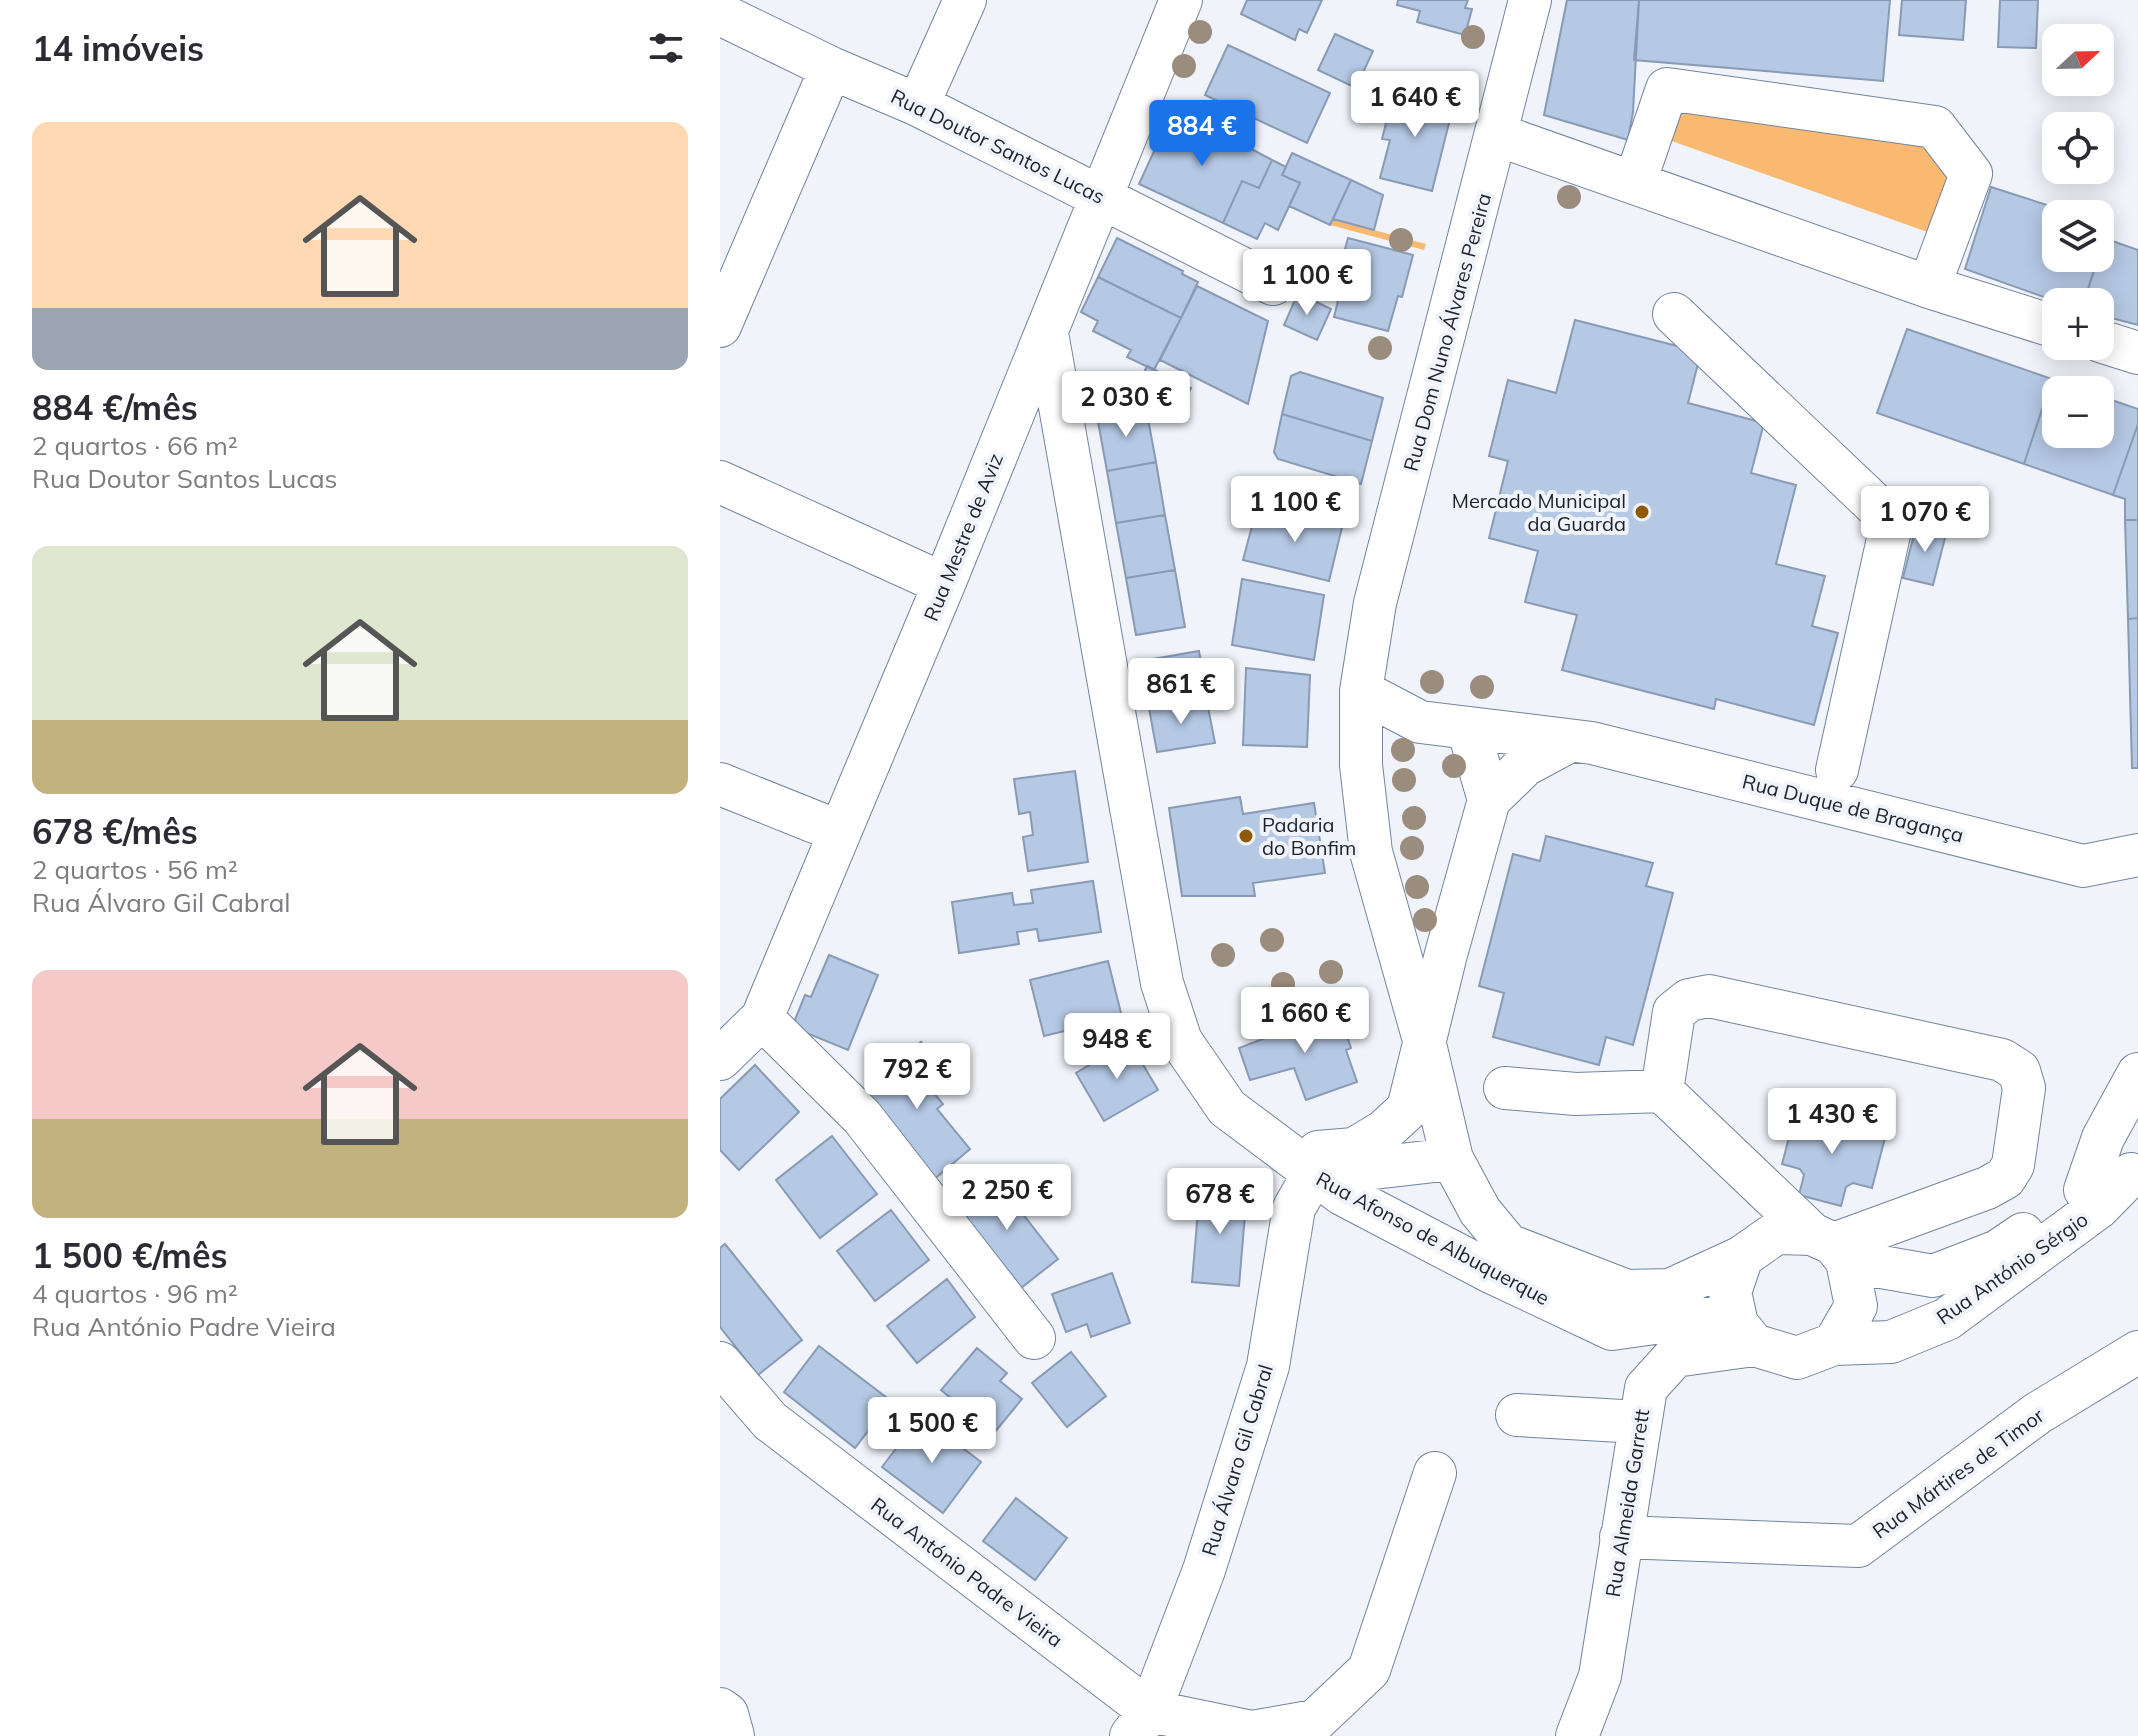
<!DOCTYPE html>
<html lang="pt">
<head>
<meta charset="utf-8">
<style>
	:root { --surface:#fff; --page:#f7f7f7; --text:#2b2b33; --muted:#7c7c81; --accent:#1a73e8 }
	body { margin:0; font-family:Mulish,sans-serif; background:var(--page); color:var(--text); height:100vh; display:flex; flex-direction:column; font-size:30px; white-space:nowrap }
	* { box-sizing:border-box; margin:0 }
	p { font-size:26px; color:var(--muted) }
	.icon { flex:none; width:44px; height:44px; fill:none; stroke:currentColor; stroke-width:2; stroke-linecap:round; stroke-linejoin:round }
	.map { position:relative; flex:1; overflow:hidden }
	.panel { display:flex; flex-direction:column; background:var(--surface); width:720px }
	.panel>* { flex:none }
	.needle { width:52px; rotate:68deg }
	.controls { position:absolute; left:1322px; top:24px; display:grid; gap:16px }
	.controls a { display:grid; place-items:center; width:72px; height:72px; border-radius:16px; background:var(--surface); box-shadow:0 4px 20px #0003; font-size:40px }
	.price { position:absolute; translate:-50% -68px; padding:0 18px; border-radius:8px; background:#fff; color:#222; font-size:26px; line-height:52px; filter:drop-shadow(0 2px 4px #0008) }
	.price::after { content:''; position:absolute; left:50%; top:48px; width:24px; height:18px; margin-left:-12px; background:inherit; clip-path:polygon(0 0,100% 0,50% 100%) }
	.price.selected { background:var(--accent); color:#fff }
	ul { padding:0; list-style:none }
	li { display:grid; align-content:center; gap:16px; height:424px; padding:0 32px }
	li span { display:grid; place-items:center; height:248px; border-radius:16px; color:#555 }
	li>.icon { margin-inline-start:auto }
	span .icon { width:144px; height:144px; fill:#fffc; stroke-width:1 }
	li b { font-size:34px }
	h2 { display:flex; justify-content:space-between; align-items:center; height:96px; padding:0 32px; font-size:34px }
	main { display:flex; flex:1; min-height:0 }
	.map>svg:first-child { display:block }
	.green { fill:#fab971 }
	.building { fill:#b5c8e4; stroke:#889ab4; stroke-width:2 }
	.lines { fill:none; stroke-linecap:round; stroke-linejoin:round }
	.minor-casing { stroke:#72849d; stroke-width:44 }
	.minor { stroke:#fff; stroke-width:42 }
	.tree { fill:#9b8d7d }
	.poi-dot { fill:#8e590b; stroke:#f0f4fa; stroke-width:3 }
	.labels { text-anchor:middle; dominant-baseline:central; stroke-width:8; stroke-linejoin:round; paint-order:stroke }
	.street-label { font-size:20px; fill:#1b222c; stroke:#f0f4fa }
	.poi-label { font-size:20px; fill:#1b222c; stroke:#f0f4fa; text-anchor:end }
</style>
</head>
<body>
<main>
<section class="panel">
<h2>14 imóveis<svg class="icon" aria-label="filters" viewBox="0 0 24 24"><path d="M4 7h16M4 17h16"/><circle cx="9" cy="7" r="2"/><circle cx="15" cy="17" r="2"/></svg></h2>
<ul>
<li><span style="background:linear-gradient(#ffd9b3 75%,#9aa5b1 0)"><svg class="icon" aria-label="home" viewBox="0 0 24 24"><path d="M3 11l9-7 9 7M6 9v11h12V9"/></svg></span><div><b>884 €/mês</b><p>2 quartos · 66 m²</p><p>Rua Doutor Santos Lucas</p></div></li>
<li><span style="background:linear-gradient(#dfe7d0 70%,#c2b280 0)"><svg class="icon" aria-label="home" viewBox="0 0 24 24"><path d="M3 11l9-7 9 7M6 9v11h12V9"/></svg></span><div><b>678 €/mês</b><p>2 quartos · 56 m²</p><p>Rua Álvaro Gil Cabral</p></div></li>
<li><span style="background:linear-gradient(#f6c9c9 60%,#c2b280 0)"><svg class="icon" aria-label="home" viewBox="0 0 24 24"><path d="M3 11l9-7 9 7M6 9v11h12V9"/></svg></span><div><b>1 500 €/mês</b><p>4 quartos · 96 m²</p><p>Rua António Padre Vieira</p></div></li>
</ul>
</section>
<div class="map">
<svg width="1418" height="1736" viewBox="0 0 1418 1736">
	<rect width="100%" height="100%" fill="#f0f4fa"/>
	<!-- green -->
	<path class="green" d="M957 106 1207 142 1233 177 1213 234 946 139Z
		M613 219 706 244 704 250 610 225Z"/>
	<!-- building -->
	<path class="building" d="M527 0H602L587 33 579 29 575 40 521 14Z
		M678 0H748L745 8 752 9 745 35 697 22 700 11 677 5Z
		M847 0H919L913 112 908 140 824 115Z
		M919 0H1170L1163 81 914 60Z
		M1182 0H1246L1243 40 1179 35Z
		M1280 0H1318L1316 48 1278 47Z
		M615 34 653 51 636 88 598 70Z
		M508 45 610 93 587 143 485 95Z
		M675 88 734 103 712 191 660 178 670 140 662 139Z
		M451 114 485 130 487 126 492 128 552 160 539 188 522 181 503 223 419 184Z
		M572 153 631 180 610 225 569 206 580 183 562 175Z
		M552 160 566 167 562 175 580 183 558 230 545 223 537 239 503 223 522 181 539 188Z
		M631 180 663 195 654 230 613 219Z
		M1271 187 1355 214H1336V258H1378L1364 302H1338L1245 269Z
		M397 238 463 271 462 274 478 282 461 318 378 277Z
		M628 238 693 255 682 297 678 296 668 331 614 317 624 276 618 275Z
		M1384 238 1418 250V325L1380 315V302H1364Z
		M378 277 461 318 434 370 407 357 411 350 373 331 378 321 361 312Z
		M477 286 548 321 528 404 440 360Z
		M578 293 611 309 597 340 564 325Z
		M855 320 981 352 968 403 1044 423 1031 473 1076 485 1056 564 1105 576 1092 626 1118 633 1094 725 996 699 994 709 842 670 857 615 805 602 818 551 769 538 788 461 769 456 788 380 836 393Z
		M1187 329 1332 379 1304 464 1157 413Z
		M427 366 471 388 455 420 411 399Z
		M580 372 663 398 652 441 562 414 571 376Z
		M370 378 426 406V408L377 416Z
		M1332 379 1363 390H1336V434H1380V396L1418 409V424L1393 495 1304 464Z
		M426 408 436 462 387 471 377 416Z
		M562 414 652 441 641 484 558 459 554 452Z
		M1418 424V520H1405V499L1393 495Z
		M436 462 445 515 396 523 387 471Z
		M536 511 581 525 586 511 624 519 609 581 523 560Z
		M445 515 455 570 406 578 396 523Z
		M1405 520H1418V618L1408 619Z
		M1197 522 1227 530 1213 585 1183 578Z
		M455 570 465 627 416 635 406 578Z
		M522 579 604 595 594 660 512 645Z
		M1418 618V768H1412L1408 619Z
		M479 651 486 690 471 693 472 700 429 708 421 661Z
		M526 668 590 675 587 747 523 745Z
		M472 700 474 709 488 707 495 743 437 752 429 708Z
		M355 771 368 862 308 871 303 837 313 835 310 812 299 814 294 779Z
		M520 797 523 814 594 803 605 873 533 883 535 896H462L449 808Z
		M826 836 933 863 926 886 953 893 913 1045 886 1037 879 1065 773 1037 784 993 759 986 793 854 820 861Z
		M373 881 381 932 319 941 317 929 297 932 299 944 239 953 232 902 292 893 294 905 313 903 311 890Z
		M109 955 158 975 128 1050 72 1027 85 995 91 997Z
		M388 961 402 1017 324 1036 310 980Z
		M618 1010 631 1048 626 1050 637 1082 586 1100 574 1068 530 1080 519 1048Z
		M409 1041 438 1090 384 1121 356 1073Z
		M201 1042 230 1077 213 1092 223 1104 217 1109 250 1149 212 1181 140 1093Z
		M35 1065 79 1112 19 1170 0 1150V1099Z
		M1076 1111 1166 1134 1152 1188 1133 1183 1126 1187 1121 1206 1079 1195 1084 1175 1080 1169 1062 1164Z
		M112 1136 157 1194 100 1238 56 1180Z
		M273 1176 338 1259 301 1288 236 1205Z
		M480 1187 527 1191 519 1286 472 1282Z
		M171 1210 209 1260 155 1301 117 1251Z
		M5 1244 82 1340 38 1375 0 1327V1248Z
		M392 1273 410 1323 371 1337 367 1324 346 1332 332 1294Z
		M227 1279 255 1317 197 1363 167 1326Z
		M99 1346 171 1401 135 1448 64 1392Z
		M257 1348 287 1373 280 1381 302 1399 274 1433 221 1390Z
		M351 1352 386 1396 347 1427 312 1383Z
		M201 1416 261 1462 223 1513 162 1467Z
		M296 1498 347 1538 315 1580 263 1541Z"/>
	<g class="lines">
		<defs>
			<path id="minor" d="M810 0 655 603 641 691V765L651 852 704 1040 732 1159 760 1211 788 1245 907 1291 950 1290 1022 1257
				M0 14 111 68 198 105 553 284
				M198 105 245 0
				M778 135 1209 287 1336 327
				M915 182 947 89 1215 127 1251 174 1209 287
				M954 314 1172 521 1117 770
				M0 326 111 68
				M327 333 442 983 461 1041 507 1108 622 1194 769 1271 892 1329 977 1317 1017 1324
				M1380 341 1418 353
				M0 482 224 584
				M641 691 700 722 872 743 1363 866 1418 855
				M0 784 120 832
				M769 800 805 765 848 742
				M42 1018 142 1117 314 1338
				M0 1059 42 1018 224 584 461 0
				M785 1088 856 1094 942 1091
				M598 1152 634 1149 664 1131 688 1109 726 954 769 800 748 728
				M1365 1190 1383 1138 1418 1074
				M1092 1234 942 1091 954 1012 969 1000 989 996 1282 1060 1299 1071 1304 1088 1293 1165 1285 1178 1267 1188 1114 1244
				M1127 1261 1213 1276 1278 1251 1303 1234
				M1114 1344 1136 1306 1127 1261 1114 1244 1092 1234 1056 1233 1022 1257 1010 1292 1017 1324 1034 1345 1077 1358 1114 1344 1171 1342 1227 1319 1379 1207 1411 1174
				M0 1363 50 1421 430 1711 532 1732 595 1721 649 1670 715 1473
				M797 1415 919 1422
				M901 1537 1138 1546 1318 1413 1418 1352
				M0 1709 7 1714 13 1736
				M411 1736 430 1711 484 1570 548 1366 574 1208 593 1175 732 1159
				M857 1736 880 1676 926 1388 955 1356 1034 1345"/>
		</defs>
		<!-- minor casing -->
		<use href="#minor" class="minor-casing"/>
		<!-- minor -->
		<use href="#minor" class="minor"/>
	</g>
	<!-- trees -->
	<g class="tree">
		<circle cx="480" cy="32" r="12"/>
		<circle cx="753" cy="37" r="12"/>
		<circle cx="464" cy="66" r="12"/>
		<circle cx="849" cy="197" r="12"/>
		<circle cx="681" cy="240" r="12"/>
		<circle cx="660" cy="348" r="12"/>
		<circle cx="712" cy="682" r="12"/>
		<circle cx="762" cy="687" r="12"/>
		<circle cx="683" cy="750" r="12"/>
		<circle cx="734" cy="766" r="12"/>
		<circle cx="684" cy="780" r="12"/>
		<circle cx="694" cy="818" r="12"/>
		<circle cx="692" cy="848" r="12"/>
		<circle cx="697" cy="887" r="12"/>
		<circle cx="705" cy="920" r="12"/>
		<circle cx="552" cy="940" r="12"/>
		<circle cx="503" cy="955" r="12"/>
		<circle cx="611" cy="972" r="12"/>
		<circle cx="563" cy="984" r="12"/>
	</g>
	<!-- markers -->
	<g class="poi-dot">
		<circle cx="922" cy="512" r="8"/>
		<circle cx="526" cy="836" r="8"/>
	</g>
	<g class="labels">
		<!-- street labels -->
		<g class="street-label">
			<text transform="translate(278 146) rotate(26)">Rua Doutor Santos Lucas</text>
			<text transform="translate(727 332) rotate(-75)">Rua Dom Nuno Álvares Pereira</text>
			<text transform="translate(243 537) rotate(-68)">Rua Mestre de Aviz</text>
			<text transform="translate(1133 808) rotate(14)">Rua Duque de Bragança</text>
			<text transform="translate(713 1238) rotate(28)">Rua Afonso de Albuquerque</text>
			<text transform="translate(1292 1268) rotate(-35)">Rua António Sérgio</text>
			<text transform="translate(517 1460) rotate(-73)">Rua Álvaro Gil Cabral</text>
			<text transform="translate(1238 1473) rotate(-36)">Rua Mártires de Timor</text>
			<text transform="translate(907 1503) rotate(-81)">Rua Almeida Garrett</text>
			<text transform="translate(247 1572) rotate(37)">Rua António Padre Vieira</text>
		</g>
		<!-- poi labels -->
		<g class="poi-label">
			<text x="906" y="500">Mercado Municipal<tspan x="906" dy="23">da Guarda</tspan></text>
			<text x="542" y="824" text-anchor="start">Padaria<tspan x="542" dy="23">do Bonfim</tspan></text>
		</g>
	</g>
</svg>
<div class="controls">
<a><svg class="needle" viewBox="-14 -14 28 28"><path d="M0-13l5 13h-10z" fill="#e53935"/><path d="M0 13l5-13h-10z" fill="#7c7c81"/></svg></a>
<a><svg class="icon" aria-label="locate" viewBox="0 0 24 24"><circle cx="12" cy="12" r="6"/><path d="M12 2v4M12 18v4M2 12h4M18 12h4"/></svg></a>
<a><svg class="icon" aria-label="layers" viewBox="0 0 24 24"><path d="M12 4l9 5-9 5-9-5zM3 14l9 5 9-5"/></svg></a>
<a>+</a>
<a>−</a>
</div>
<b class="price" style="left:695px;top:139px">1 640 €</b>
<b class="price selected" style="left:482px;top:168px">884 €</b>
<b class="price" style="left:587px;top:317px">1 100 €</b>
<b class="price" style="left:406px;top:439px">2 030 €</b>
<b class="price" style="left:575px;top:544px">1 100 €</b>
<b class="price" style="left:1205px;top:554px">1 070 €</b>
<b class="price" style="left:461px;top:726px">861 €</b>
<b class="price" style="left:585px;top:1055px">1 660 €</b>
<b class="price" style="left:397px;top:1081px">948 €</b>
<b class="price" style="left:197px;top:1111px">792 €</b>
<b class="price" style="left:1112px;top:1156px">1 430 €</b>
<b class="price" style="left:287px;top:1232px">2 250 €</b>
<b class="price" style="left:500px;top:1236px">678 €</b>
<b class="price" style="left:212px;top:1465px">1 500 €</b>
</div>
</main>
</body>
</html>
